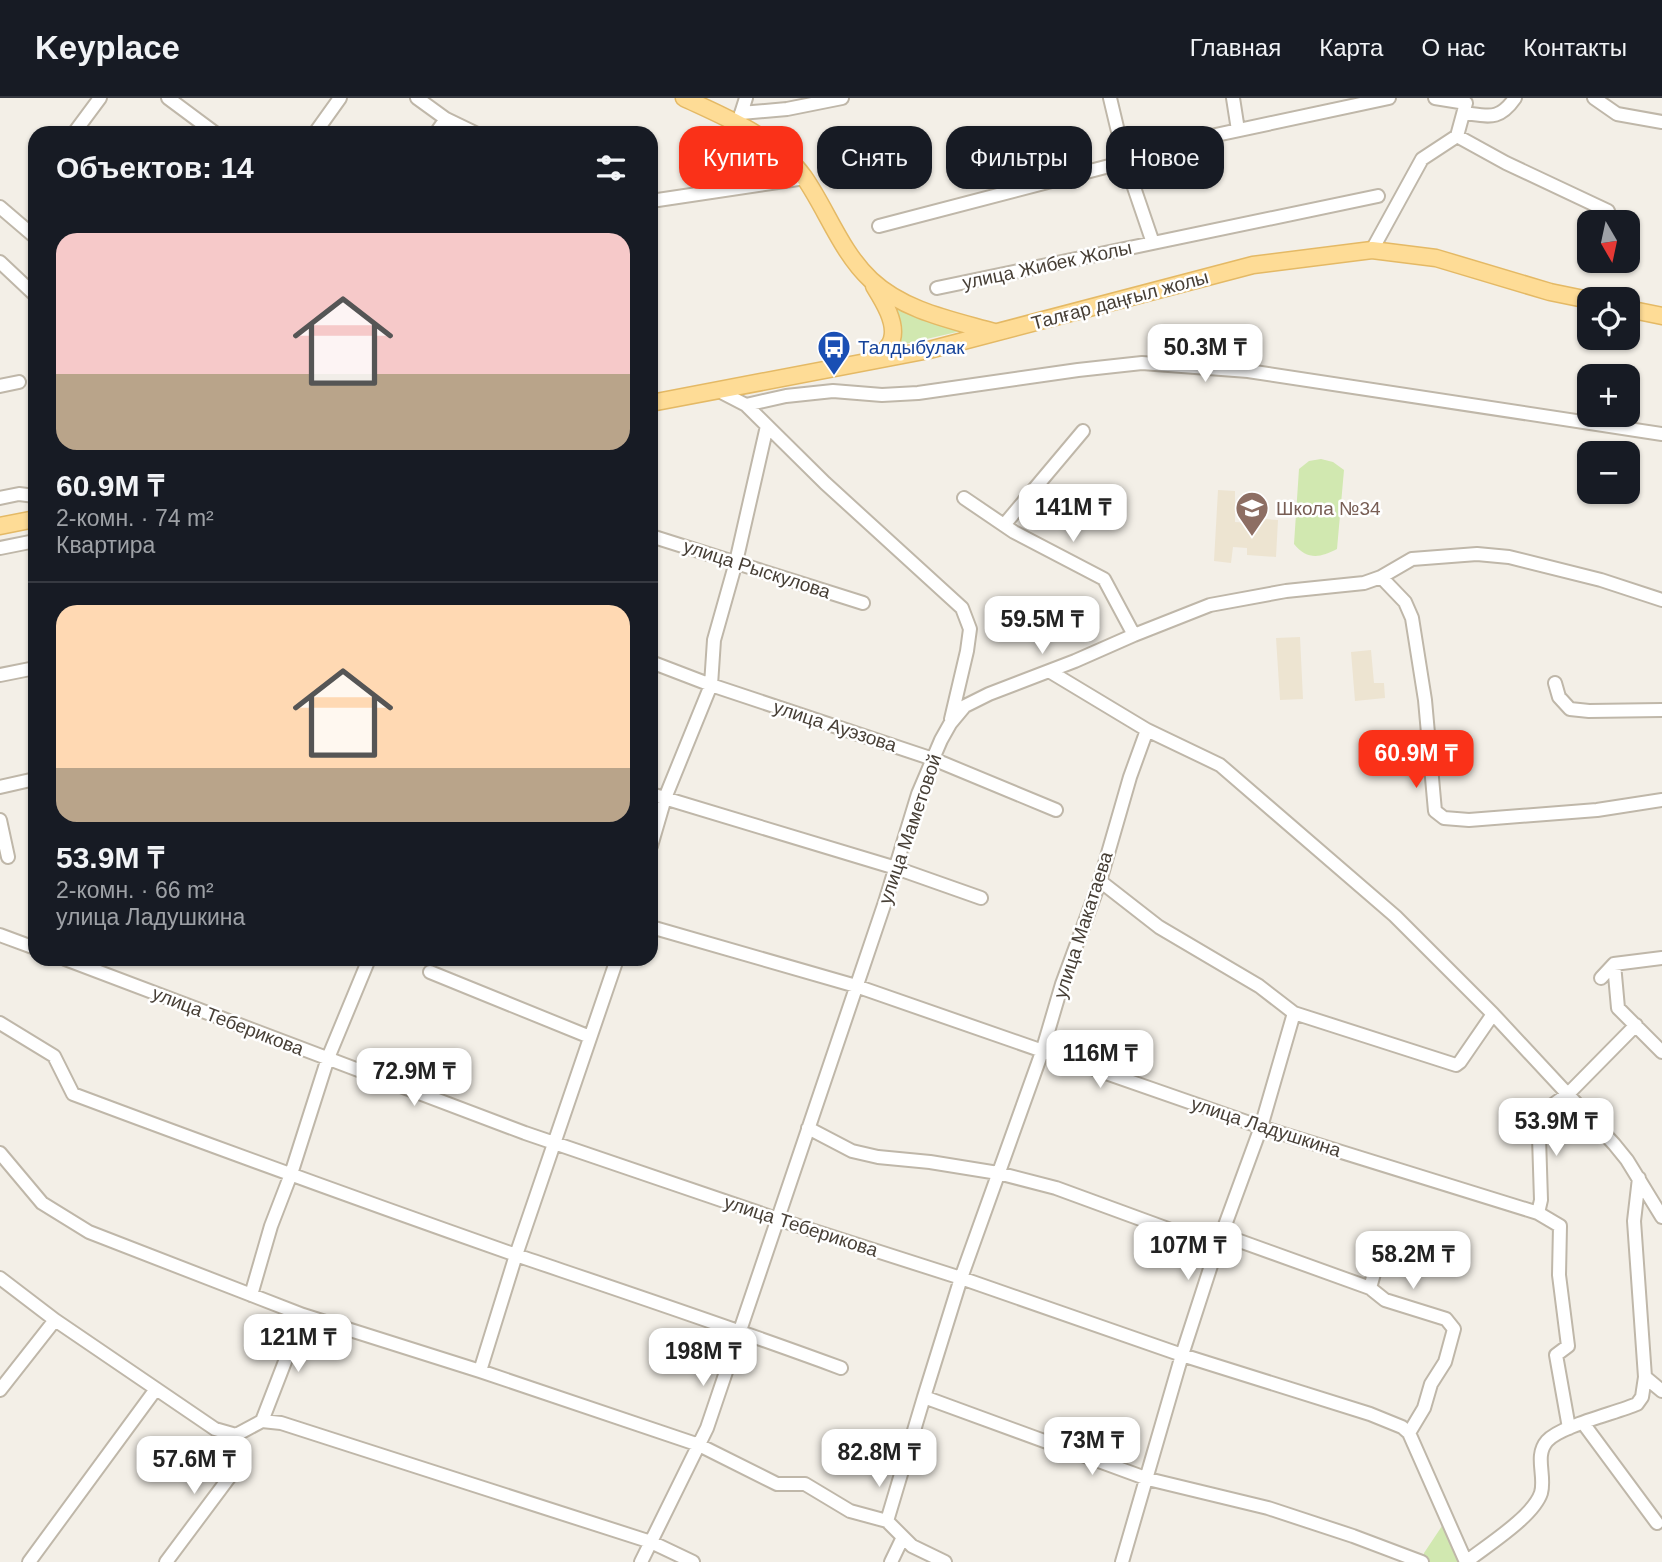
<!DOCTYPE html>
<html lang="ru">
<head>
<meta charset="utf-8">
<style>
	:root { --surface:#171b24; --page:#20242c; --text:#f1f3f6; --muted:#9ea1a6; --line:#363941; --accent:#fa3118 }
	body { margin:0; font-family:Helvetica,sans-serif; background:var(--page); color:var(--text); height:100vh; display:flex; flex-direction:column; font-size:26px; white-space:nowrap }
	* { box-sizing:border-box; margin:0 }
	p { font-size:23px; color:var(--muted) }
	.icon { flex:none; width:38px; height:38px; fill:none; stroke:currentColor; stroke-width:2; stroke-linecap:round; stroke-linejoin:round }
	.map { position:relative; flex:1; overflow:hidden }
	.panel { position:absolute; left:28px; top:28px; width:630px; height:840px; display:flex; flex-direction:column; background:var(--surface); border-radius:21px; box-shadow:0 2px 5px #0004 }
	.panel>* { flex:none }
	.hud { position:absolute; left:679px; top:28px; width:665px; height:63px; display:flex; gap:14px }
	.needle { width:46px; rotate:171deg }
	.tools { position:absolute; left:1577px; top:112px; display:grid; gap:14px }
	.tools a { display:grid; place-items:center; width:63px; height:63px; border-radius:14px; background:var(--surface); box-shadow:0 2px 5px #0004; font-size:35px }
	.price { position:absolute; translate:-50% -60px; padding:0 16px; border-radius:14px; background:#fff; color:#222; font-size:23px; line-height:46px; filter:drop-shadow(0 2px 4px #0008) }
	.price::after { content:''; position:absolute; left:50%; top:42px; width:21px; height:16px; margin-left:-10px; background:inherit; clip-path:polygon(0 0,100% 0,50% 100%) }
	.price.current { background:var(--accent); color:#fff }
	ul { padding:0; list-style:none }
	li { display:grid; align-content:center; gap:14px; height:371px; padding:0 28px }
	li+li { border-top:2px solid var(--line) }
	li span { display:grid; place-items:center; height:217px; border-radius:21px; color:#555 }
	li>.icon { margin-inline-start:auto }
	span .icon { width:126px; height:126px; fill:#fffc; stroke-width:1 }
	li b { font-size:30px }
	h2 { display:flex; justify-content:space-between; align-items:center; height:84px; padding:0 28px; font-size:30px }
	.chip { padding:0 24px; border-radius:21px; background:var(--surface); box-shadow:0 2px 5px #0004; font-size:24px; line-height:63px }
	.chip.current { background:var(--accent); color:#fff }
	header { display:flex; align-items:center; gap:42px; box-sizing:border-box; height:98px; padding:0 35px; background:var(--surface); border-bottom:2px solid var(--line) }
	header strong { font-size:33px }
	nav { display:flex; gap:38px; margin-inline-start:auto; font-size:24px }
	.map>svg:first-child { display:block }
	.education { fill:#ede4d1 }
	.green { fill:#d1e8b0 }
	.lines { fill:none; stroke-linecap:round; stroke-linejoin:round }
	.minor-casing { stroke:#bfb7a9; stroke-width:16 }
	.major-casing { stroke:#e4b965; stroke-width:19 }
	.minor { stroke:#fff; stroke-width:12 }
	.major { stroke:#fedc96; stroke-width:16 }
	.labels { text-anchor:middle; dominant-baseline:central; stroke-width:5; stroke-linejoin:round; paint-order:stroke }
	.street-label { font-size:19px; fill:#473f36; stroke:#fff }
	.transit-label { font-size:19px; fill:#164399; stroke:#fff; text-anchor:start }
	.education-label { font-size:19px; fill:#785e54; stroke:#fff; text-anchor:start }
</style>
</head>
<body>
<header>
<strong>Keyplace</strong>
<nav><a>Главная</a><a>Карта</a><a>О нас</a><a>Контакты</a></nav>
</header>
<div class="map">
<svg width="1662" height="1464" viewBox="0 0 1662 1464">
	<rect width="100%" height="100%" fill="#f3efe7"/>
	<!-- education -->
	<path class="education" d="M1218 392 1235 393V424L1249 425 1250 420 1278 422 1276 459 1247 457V450L1233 449 1231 465 1214 463Z
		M1300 539 1303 601 1280 602 1276 540Z
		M1371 552 1374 585H1384L1385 600 1355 603 1351 554Z"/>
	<!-- green -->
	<path class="green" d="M894 209 923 220 975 232 957 234 896 248 901 231Z
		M1321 361 1333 364 1344 372 1337 451C1320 460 1307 462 1294 446L1299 371 1309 363Z
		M1442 1428 1445 1430 1461 1464H1426L1423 1462 1424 1455Z"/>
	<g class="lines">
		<defs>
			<path id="minor" d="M168 0 215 35
				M417 0 446 21 475 35
				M1233 0 1238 32
				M1435 0 1466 5 1457 38
				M1594 0 1617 16 1662 24
				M741 15 787 11 842 0
				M1464 15C1489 18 1499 23 1515 0
				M739 22 746 0
				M74 35 100 0
				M315 35 340 0
				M436 35 446 21
				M651 103 805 80
				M0 109 35 139
				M879 128 1117 66 1141 53 1389 0
				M1153 145 1378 98
				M1372 152 1422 61 1457 38 1506 65 1608 113
				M0 164 35 197
				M937 190 1153 145 1125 63 1110 0
				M0 288 19 284
				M717 292 746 307 825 385 962 510 970 531 967 553 951 621
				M746 307 786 298 833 293 882 297 918 295 1078 272 1142 265 1248 273 1662 336
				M0 400 19 396 35 398
				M964 400 1014 434 1104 481 1134 537
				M1004 427 1083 333
				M651 438 863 505
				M0 450 35 443
				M1381 479 1405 504 1412 520 1425 602 1435 713 1444 720 1469 722 1597 712 1662 702
				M651 564 711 587 933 661 1056 712
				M1049 573 1147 632 1220 667 1395 818 1493 916 1614 1046 1627 1062 1662 1119
				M0 577 35 570
				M1555 585 1559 599 1570 611 1589 613 1662 612
				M1147 632 1130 679 1100 783 1062 886 1042 954 961 1180 924 1299 1148 1381 1268 1410 1353 1438 1422 1464
				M0 689 35 681
				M651 696 896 770 981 800
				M0 722 8 759
				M651 748 665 700 711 587 714 542 736 464 767 328
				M1100 783 1159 829 1259 888 1294 915 1456 967 1460 964 1493 916
				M651 829 856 888 1261 1029 1538 1115 1560 1128 1559 1177 1568 1248 1556 1257 1569 1330
				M0 837 35 850
				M65 861 525 1035 777 1121 961 1180 1182 1257 1370 1316 1402 1329 1409 1335 1466 1464
				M1614 866 1618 910 1662 954
				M430 874 590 939
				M1601 880 1614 866 1662 860
				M0 925 54 958 73 996C220 1051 368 1105 516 1157 625 1194 733 1230 841 1270
				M808 1030 852 1053 878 1059 930 1064 998 1075 1056 1090 1217 1149
				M0 1055 42 1105 89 1134 303 1217 480 1273 699 1347 777 1386H805L850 1413 887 1423
				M1538 1115 1541 1102 1539 1039 1547 1011 1568 996 1636 927
				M1223 1137 1370 1190 1385 1202 1446 1221 1454 1231 1445 1264 1431 1286 1424 1310 1409 1335
				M0 1180 55 1222
				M1370 1190 1383 1143
				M251 1197 271 1128 291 1076 328 960 369 861
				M480 1273 516 1157 617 861
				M1645 1279 1662 1293
				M0 1292 55 1222 215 1331 236 1337 262 1323 281 1325 651 1444 693 1464
				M924 1299 887 1423 912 1448 945 1464
				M262 1323 303 1217
				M1583 1325 1657 1425
				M29 1464 156 1291
				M166 1464 234 1373 236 1337
				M641 1464 707 1330 885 804 918 696 941 642 950 626 965 608 989 596 1075 563 1134 537 1210 507 1286 493 1364 485 1381 479 1412 461 1477 456 1509 459 1601 482 1662 502
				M891 1464 903 1439
				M1122 1464 1182 1257 1217 1149 1261 1029 1294 915
				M1466 1464C1486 1448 1533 1419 1541 1395 1546 1378 1534 1358 1547 1343 1560 1328 1616 1315 1637 1306L1642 1299 1645 1279 1634 1123 1639 1080"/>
			<path id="major" d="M684 0C727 20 775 39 804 79 827 112 841 154 871 182 904 213 952 222 994 234
				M1628 211 1662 218
				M874 262C881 256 890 250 892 241 897 224 882 201 874 188
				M651 305 929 252 1253 167 1372 152 1436 160 1550 194 1589 202
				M0 428 35 421"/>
		</defs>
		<!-- minor casing -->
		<use href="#minor" class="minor-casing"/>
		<!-- major casing -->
		<use href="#major" class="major-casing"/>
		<!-- minor -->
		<use href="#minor" class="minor"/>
		<!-- major -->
		<use href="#major" class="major"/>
	</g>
	<!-- icons -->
	<defs>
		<symbol id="bus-pin" viewBox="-11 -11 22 30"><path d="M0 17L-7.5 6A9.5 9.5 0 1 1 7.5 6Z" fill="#1a4fb4" stroke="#fff"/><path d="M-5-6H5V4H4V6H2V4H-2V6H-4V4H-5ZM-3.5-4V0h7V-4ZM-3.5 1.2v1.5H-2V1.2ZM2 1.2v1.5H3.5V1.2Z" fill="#fff"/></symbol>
		<symbol id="school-pin" viewBox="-11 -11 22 30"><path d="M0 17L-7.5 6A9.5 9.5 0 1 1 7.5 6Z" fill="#8d6e63" stroke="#fff"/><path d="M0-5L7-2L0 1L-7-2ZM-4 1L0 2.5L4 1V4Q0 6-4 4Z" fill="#fff"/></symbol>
	</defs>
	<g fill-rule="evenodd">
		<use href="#bus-pin" x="815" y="230" width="38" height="52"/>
		<use href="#school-pin" x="1233" y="391" width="38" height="52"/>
	</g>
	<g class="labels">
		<!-- street labels -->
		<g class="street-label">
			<text transform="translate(1047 167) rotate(-12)">улица Жибек Жолы</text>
			<text transform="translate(1120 202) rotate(-15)">Талғар даңғыл жолы</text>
			<text transform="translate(757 471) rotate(18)">улица Рыскулова</text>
			<text transform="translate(835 628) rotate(18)">улица Ауэзова</text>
			<text transform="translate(910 731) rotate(-71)">улица Маметовой</text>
			<text transform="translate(1083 827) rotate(-72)">улица Макатаева</text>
			<text transform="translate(228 923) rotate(21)">улица Теберикова</text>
			<text transform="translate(1266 1029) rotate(18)">улица Ладушкина</text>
			<text transform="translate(801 1128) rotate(18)">улица Теберикова</text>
		</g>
		<!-- transit labels -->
		<g class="transit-label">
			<text x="858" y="249">Талдыбулак</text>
		</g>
		<!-- education labels -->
		<g class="education-label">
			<text x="1276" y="410">Школа №34</text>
		</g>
	</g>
</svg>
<div class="tools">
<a><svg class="needle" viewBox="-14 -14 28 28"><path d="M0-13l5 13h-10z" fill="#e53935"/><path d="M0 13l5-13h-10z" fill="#9ea1a6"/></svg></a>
<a><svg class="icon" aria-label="locate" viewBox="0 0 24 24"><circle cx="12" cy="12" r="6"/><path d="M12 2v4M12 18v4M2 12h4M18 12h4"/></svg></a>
<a>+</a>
<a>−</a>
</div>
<b class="price" style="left:1205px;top:286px">50.3M ₸</b>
<b class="price" style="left:1073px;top:446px">141M ₸</b>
<b class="price" style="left:1042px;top:558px">59.5M ₸</b>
<b class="price current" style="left:1416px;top:692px">60.9M ₸</b>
<b class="price" style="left:1100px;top:992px">116M ₸</b>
<b class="price" style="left:414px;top:1010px">72.9M ₸</b>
<b class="price" style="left:1556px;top:1060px">53.9M ₸</b>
<b class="price" style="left:1188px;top:1184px">107M ₸</b>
<b class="price" style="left:1413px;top:1193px">58.2M ₸</b>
<b class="price" style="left:298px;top:1276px">121M ₸</b>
<b class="price" style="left:703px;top:1290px">198M ₸</b>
<b class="price" style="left:1092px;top:1379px">73M ₸</b>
<b class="price" style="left:879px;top:1391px">82.8M ₸</b>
<b class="price" style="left:194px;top:1398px">57.6M ₸</b>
<div class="hud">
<a class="chip current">Купить</a>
<a class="chip">Снять</a>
<a class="chip">Фильтры</a>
<a class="chip">Новое</a>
</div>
<section class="panel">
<h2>Объектов: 14<svg class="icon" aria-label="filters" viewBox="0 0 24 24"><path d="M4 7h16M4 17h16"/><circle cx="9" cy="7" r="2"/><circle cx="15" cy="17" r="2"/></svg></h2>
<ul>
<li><span style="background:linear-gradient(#f6c9c9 65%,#b9a48a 0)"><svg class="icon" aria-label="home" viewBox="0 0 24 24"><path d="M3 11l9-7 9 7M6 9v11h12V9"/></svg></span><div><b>60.9M ₸</b><p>2-комн. · 74 m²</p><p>Квартира</p></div></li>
<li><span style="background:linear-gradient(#ffd9b3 75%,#b9a48a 0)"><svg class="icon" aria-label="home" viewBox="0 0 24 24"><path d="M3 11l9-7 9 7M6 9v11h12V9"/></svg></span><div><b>53.9M ₸</b><p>2-комн. · 66 m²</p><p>улица Ладушкина</p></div></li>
</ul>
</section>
</div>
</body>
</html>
